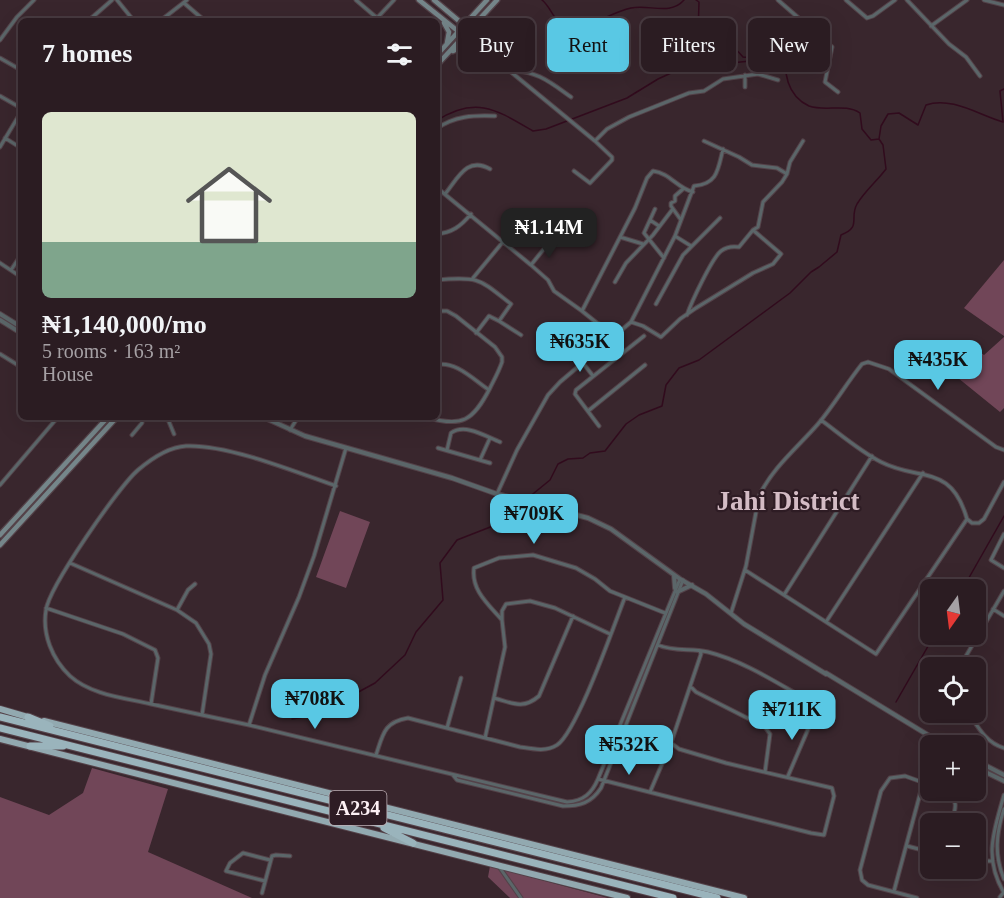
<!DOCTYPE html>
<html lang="en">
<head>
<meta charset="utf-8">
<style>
	:root { --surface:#2b1c22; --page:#37292f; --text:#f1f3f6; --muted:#a6a1a5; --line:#473a40; --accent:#59c8e4 }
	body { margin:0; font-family:"Times New Roman",serif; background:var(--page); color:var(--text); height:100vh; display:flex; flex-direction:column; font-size:22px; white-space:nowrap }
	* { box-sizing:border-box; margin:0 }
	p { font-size:20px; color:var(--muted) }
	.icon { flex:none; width:33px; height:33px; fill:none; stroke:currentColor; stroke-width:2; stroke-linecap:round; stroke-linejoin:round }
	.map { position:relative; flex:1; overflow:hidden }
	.details { position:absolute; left:18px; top:18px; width:422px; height:402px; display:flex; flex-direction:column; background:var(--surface); border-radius:9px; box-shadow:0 6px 24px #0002,0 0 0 2px var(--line) }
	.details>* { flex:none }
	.hud { position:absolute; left:458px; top:18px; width:456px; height:54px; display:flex; gap:12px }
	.needle { width:39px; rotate:194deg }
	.controls { position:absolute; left:920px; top:579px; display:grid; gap:12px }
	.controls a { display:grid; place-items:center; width:66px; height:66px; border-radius:9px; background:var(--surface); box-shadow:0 6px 24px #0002,0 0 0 2px var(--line); font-size:30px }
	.price { position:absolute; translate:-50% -51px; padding:0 14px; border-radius:12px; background:var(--accent); color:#111; font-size:20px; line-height:39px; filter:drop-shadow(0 2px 3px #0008) }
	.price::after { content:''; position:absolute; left:50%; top:36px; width:18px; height:14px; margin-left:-9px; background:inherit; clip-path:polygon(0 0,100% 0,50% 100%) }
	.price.on { background:#222; color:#fff }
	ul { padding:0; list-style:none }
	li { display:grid; align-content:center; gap:12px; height:318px; padding:0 24px }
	li span { display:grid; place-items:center; height:186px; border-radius:9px; color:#555 }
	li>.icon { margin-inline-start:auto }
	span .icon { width:108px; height:108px; fill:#fffc; stroke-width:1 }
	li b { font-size:26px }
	h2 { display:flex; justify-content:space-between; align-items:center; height:72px; padding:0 24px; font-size:26px }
	.pill { padding:0 21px; border-radius:9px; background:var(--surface); box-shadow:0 6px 24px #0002,0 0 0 2px var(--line); font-size:21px; line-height:54px }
	.pill.on { background:var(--accent); color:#111 }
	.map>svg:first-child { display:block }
	.green { fill:#714658 }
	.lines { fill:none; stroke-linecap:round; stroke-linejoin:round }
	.stream { stroke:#310b1d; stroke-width:1.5 }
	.minor-casing { stroke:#544249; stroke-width:5 }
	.tertiary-casing { stroke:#544249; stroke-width:6 }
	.secondary-casing { stroke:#544249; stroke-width:7 }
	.trunk-casing { stroke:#544249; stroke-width:8 }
	.motorway-casing { stroke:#544249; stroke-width:9 }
	.minor { stroke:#5b6669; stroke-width:3 }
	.tertiary { stroke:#5b6669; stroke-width:4 }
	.secondary { stroke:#75868a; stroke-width:4.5 }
	.trunk { stroke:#92a9b0; stroke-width:6 }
	.motorway { stroke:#9ab4bc; stroke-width:7 }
	.labels { text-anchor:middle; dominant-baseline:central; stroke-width:4.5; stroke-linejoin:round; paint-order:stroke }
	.shield { fill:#2e1c24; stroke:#bfb0b6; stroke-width:1.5 }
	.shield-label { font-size:20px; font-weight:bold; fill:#fdf0f4 }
	.district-label { font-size:27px; font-weight:bold; fill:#d4bcc5; stroke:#2e1c24 }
</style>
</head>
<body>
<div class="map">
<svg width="1004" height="898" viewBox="0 0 1004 898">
	<rect width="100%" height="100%" fill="#39262d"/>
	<!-- green -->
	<path class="green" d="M1004 260V336L964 308Z
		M1004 337V408L1000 412 942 365 967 342 984 355Z
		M340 511 370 522 346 588 316 577Z
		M92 768 168 789 148 852 252 898H0V797L49 815 83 793Z
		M490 866 608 898H510L488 877Z"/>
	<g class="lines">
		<!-- stream -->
		<path class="stream" d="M542 0C552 8 554 24 568 26 592 29 608 13 631 8 649 4 670 16 684 0
			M696 0 699 2 698 35 705 44C723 44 731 42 743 57 757 59 777 59 786 73 786 74 788 81 788 82 792 94 798 101 809 106 826 112 845 103 860 113L862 129 871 140 879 139 881 126 888 114 899 113 918 125 926 105C951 96 979 115 1003 122L1000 91 1004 89
			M436 121C476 95 497 110 533 131L546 129 627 98 658 79 682 68 760 60
			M962 590 1004 516
			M896 702 935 634
			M292 719 316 715 375 683 405 655 416 632 443 600 440 563 457 540 498 524 508 517 512 511 550 480 558 464 568 459 583 458 590 453 605 451 626 424 639 415 662 406 666 385 679 368 699 360 790 293 811 272 819 267 837 252 841 235C862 227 849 218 857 204 865 191 877 181 886 169L883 145 879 139"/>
		<defs>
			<path id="minor" d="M117 0 134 21
				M356 0 377 18
				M778 0 832 47 825 82 838 92
				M846 0 867 18 873 16 895 0
				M907 0 949 44 966 57 980 76
				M984 0 1004 5
				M184 3 205 21
				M88 21 112 0
				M160 21 187 0
				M377 21V18L394 0
				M931 26 967 0
				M469 30 518 71
				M464 36 477 46
				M0 40 17 17 34 0
				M487 53 511 72C534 68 554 85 571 97
				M0 58 21 70
				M511 72 595 141 607 129 629 117 689 93 704 91 723 79 758 74 778 80
				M745 75V87
				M0 96 21 108
				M436 129C454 116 474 115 495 116
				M5 138 21 148
				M704 141 739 157 752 165 777 168 787 174
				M0 147 21 112
				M574 171 590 183 612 160V157L595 141
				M436 187 531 265 548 280 554 291 582 311
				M445 194C458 178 467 156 490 169
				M655 209 644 233 664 258
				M650 220 659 226
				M681 220 671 206V203L675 201V196L683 189
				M436 234C452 233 461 226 471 214
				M675 236 691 246
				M620 237 643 244
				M0 263 21 277
				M531 265 551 240
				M11 270 21 255
				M473 278 502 243
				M436 280C480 276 479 279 511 304L499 321 521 335
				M615 282 626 263 653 235 672 210
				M656 304 683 255 720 218
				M687 315C691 303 712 258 721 251 726 247 732 246 739 247L753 230
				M631 322 643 326 661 337 680 319 696 308 753 273 773 264 781 254 753 230 758 227 763 202 782 182 787 174 790 162 803 141
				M476 333 489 316 499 321
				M619 333 597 323 582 311 635 208 647 178 653 171C670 173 677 188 693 192
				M0 354 21 367
				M583 363 593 376
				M436 365C455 360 474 380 489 390
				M588 411 645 365
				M167 417 174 434
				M426 417C462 428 473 421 490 388 494 380 499 371 502 362V357L495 347 456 316 447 311H436
				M599 426 575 394 576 390 644 336
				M290 430 298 417
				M132 435 142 423V417
				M438 448 490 463
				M447 450 451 433C465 423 485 436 500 442
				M480 460 490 438
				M0 485 58 417
				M497 494 517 450 548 395 560 382 631 322 675 236 694 186C718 184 718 169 723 149
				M967 519 972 523H979L984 519 1004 482
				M1004 534 991 560 1004 568
				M70 563 177 610 196 623 209 644 211 654 202 715 151 704
				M745 570 876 654 967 519C951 463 920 482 881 462 861 452 840 434 821 420
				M784 595 872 456
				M46 608 123 634 155 650 158 658 151 704C125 698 91 695 70 676 52 659 42 634 46 610 49 587 119 486 138 470 151 459 169 447 186 446 227 444 296 472 336 486
				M993 609 1004 616
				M177 610 188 590 195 584
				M731 613 746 566 759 496C773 467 797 448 818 424 834 405 846 384 862 364L868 362 889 369 996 447 1004 450
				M502 620C488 604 471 590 474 568L499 558 533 555 576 568 595 579 610 591 665 613
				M826 622 923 473
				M658 645C674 652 691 648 708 652 744 661 777 683 809 701 815 707 814 712 812 720L788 776
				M959 668 1004 591
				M692 688 696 692 765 727 770 734 765 772
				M494 698C512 703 523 710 539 696L573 616
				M968 712C978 727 986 743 1004 748
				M202 715 249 725 265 675 299 597 314 556 346 448
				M249 725 567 802C584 801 592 793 598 779L680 579
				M447 728 461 678
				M485 738 505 647 502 620V611L506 604 530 601 555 608 610 634
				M376 755C383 734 384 722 408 718L520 747C533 749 546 752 557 745 577 732 614 625 625 597
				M453 775 457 780 563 806C580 806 591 803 601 788L683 580
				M598 779 811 833 824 835 834 796 832 788 726 763 679 749 671 743
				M946 790C959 801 956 808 951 824
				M650 792 671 743 701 654 700 651
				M1004 795C994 831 983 857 1004 893
				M1004 809C996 834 994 855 1004 879
				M907 846 930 852
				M975 861H993
				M500 868 521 898
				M265 881 226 871 230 863 243 853 270 860
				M894 891 923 783
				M262 893 272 856 276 855 290 856
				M1000 897 1004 892
				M917 898 868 885 862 880 860 870 881 791 890 778 905 776 930 785"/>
			<path id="tertiary" d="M0 314 21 327
				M0 320 21 333
				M263 417 305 436 452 478 497 494 588 518 611 529 680 579 706 594 744 624 826 674
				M674 575 675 588
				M677 592 692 585
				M826 673 946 746
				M975 760 1004 775
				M975 767 1004 781"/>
			<path id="secondary" d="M419 0 464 36
				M434 0 465 26
				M482 17 481 30 491 48
				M444 23 449 32 447 43
				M453 51C468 42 472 45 487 53
				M436 56 487 0
				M436 66 497 0
				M0 535 108 417
				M0 545 117 417"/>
			<path id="trunk" d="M0 709 31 718
				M44 721 744 898
				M0 739 627 898"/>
			<path id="motorway" d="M0 717 717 898
				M28 717 50 726
				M0 728 673 898
				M30 746H63
				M384 828 413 843"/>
		</defs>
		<!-- minor casing -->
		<use href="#minor" class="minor-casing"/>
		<!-- tertiary casing -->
		<use href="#tertiary" class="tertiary-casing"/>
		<!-- secondary casing -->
		<use href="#secondary" class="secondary-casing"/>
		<!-- trunk casing -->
		<use href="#trunk" class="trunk-casing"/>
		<!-- motorway casing -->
		<use href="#motorway" class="motorway-casing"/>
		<!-- minor -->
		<use href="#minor" class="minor"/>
		<!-- tertiary -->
		<use href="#tertiary" class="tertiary"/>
		<!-- secondary -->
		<use href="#secondary" class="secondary"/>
		<!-- trunk -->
		<use href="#trunk" class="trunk"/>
		<!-- motorway -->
		<use href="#motorway" class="motorway"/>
	</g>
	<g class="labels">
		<!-- shield labels -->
		<rect class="shield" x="329.5" y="791" width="57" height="34" rx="4.5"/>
		<g class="shield-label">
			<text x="358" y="808">A234</text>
		</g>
		<!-- district labels -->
		<g class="district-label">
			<text x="788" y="501">Jahi District</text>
		</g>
	</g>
</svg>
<div class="controls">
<a><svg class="needle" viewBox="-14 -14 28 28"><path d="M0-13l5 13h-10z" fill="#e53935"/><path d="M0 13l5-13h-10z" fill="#a6a1a5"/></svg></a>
<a><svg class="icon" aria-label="locate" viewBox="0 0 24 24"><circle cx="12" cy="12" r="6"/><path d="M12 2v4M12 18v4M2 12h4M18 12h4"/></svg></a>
<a>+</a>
<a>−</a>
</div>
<b class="price on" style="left:549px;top:259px">₦1.14M</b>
<b class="price" style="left:580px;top:373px">₦635K</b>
<b class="price" style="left:938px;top:391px">₦435K</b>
<b class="price" style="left:534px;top:545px">₦709K</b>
<b class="price" style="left:315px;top:730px">₦708K</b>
<b class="price" style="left:792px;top:741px">₦711K</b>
<b class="price" style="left:629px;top:776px">₦532K</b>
<div class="hud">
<a class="pill">Buy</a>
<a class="pill on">Rent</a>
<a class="pill">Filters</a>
<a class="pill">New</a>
</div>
<section class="details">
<h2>7 homes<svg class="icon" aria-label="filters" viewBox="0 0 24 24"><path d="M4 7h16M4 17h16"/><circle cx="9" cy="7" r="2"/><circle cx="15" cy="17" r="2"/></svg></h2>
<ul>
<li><span style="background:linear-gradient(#dfe7d0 70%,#7fa58c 0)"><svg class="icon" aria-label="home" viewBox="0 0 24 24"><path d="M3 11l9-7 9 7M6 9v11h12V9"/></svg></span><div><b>₦1,140,000/mo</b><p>5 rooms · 163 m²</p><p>House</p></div></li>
</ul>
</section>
</div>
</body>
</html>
